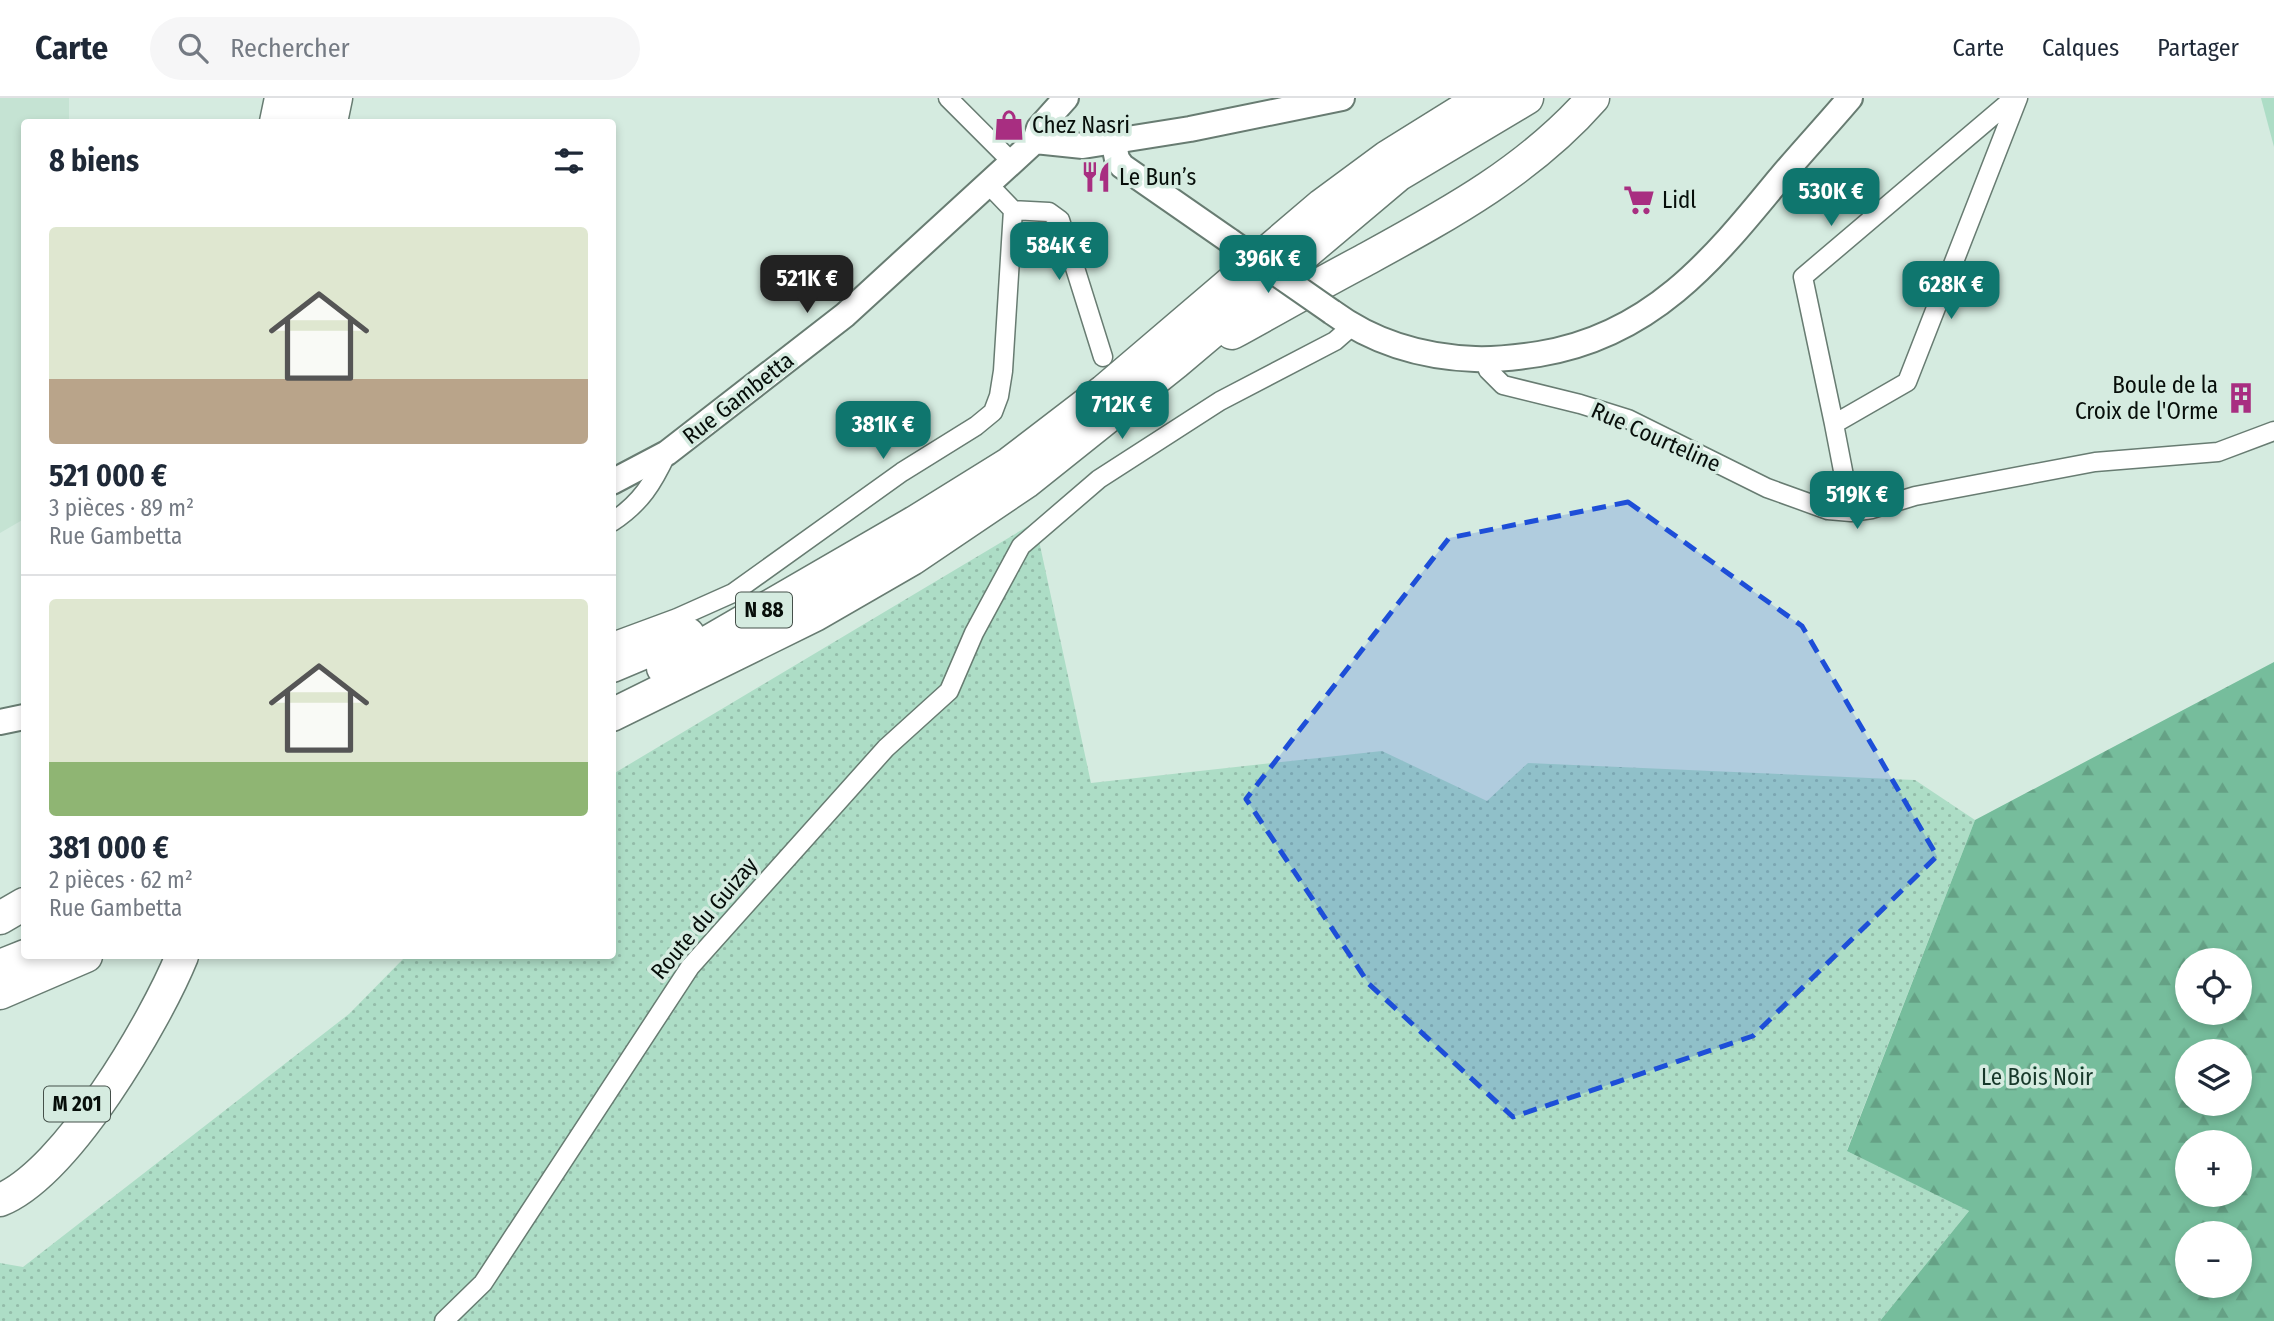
<!DOCTYPE html>
<html lang="fr">
<head>
<meta charset="utf-8">
<style>
	:root { --surface:#fff; --page:#f6f6f7; --text:#1f2937; --muted:#747a83; --line:#e0e1e3; --accent:#0f766e }
	body { margin:0; font-family:"Fira Sans Condensed",sans-serif; background:var(--page); color:var(--text); height:100vh; display:flex; flex-direction:column; font-size:26px; white-space:nowrap }
	* { box-sizing:border-box; margin:0 }
	p { font-size:23px; color:var(--muted) }
	.icon { flex:none; width:38px; height:38px; fill:none; stroke:currentColor; stroke-width:2; stroke-linecap:round; stroke-linejoin:round }
	.map { position:relative; flex:1; overflow:hidden }
	.details { position:absolute; left:21px; top:21px; width:595px; height:840px; display:flex; flex-direction:column; background:var(--surface); border-radius:7px; box-shadow:0 4px 10px #0003 }
	.details>* { flex:none }
	.tools { position:absolute; left:2175px; top:850px; display:grid; gap:14px }
	.tools a { display:grid; place-items:center; width:77px; height:77px; border-radius:50%; background:var(--surface); box-shadow:0 4px 10px #0003; font-size:35px }
	.price { position:absolute; translate:-50% -60px; padding:0 16px; border-radius:14px; background:var(--accent); color:#fff; font-size:23px; line-height:46px; filter:drop-shadow(0 2px 4px #0008) }
	.price::after { content:''; position:absolute; left:50%; top:42px; width:21px; height:16px; margin-left:-10px; background:inherit; clip-path:polygon(0 0,100% 0,50% 100%) }
	.price.on { background:#222; color:#fff }
	ul { padding:0; list-style:none }
	li { display:grid; align-content:center; gap:14px; height:371px; padding:0 28px }
	li+li { border-top:2px solid var(--line) }
	li span { display:grid; place-items:center; height:217px; border-radius:7px; color:#555 }
	li>.icon { margin-inline-start:auto }
	span .icon { width:126px; height:126px; fill:#fffc; stroke-width:1 }
	li b { font-size:30px }
	h2 { display:flex; justify-content:space-between; align-items:center; height:84px; padding:0 28px; font-size:30px }
	header { display:flex; align-items:center; gap:42px; box-sizing:border-box; height:98px; padding:0 35px; background:var(--surface); border-bottom:2px solid var(--line) }
	header strong { font-size:33px }
	nav { display:flex; gap:38px; margin-inline-start:auto; font-size:24px }
	.search { width:490px; height:63px; background:var(--page); display:flex; align-items:center; gap:18px; box-sizing:border-box; padding:0 24px; border-radius:38px; color:var(--muted); font-size:26px }
	.map>svg:first-child { display:block }
	.built { fill:#c5e3d3 }
	.grass { fill:url(#grass-dots) }
	.forest { fill:url(#forest-firs); fill-rule:evenodd }
	.green { fill:#adddc6 }
	.lines { fill:none; stroke-linecap:round; stroke-linejoin:round }
	.street-casing { stroke:#687c72; stroke-width:21 }
	.secondary-casing { stroke:#687c72; stroke-width:28 }
	.highway-casing { stroke:#687c72; stroke-width:35 }
	.street { stroke:#fff; stroke-width:18 }
	.secondary { stroke:#fff; stroke-width:24 }
	.highway { stroke:#fff; stroke-width:32 }
	.secondary-bridge-casing { stroke:#687c72; stroke-width:28; stroke-linecap:butt }
	.secondary-bridge { stroke:#fff; stroke-width:24 }
	.marked { fill:#1d4ed8; fill-opacity:0.2; stroke:#1d4ed8; stroke-width:5; stroke-dasharray:14 9; stroke-linejoin:round }
	.labels { text-anchor:middle; dominant-baseline:central; stroke-width:7; stroke-linejoin:round; paint-order:stroke }
	.shield { fill:#d5ebe0; stroke:#45504a; stroke-width:2 }
	.shield-label { font-size:21px; font-weight:bold; fill:#070e0a }
	.poi-label { font-size:23px; fill:#070e0a; stroke:#d5ebe0; text-anchor:start }
	.street-label { font-size:23px; fill:#070e0a; stroke:#d5ebe0 }
	.park-label { font-size:23px; fill:#17382a; stroke:#d5ebe0 }
</style>
</head>
<body>
<header>
<strong>Carte</strong>
<div class="search"><svg class="icon" aria-label="search" viewBox="0 0 24 24"><circle cx="10" cy="10" r="6"/><path d="M15 15l6 6"/></svg>Rechercher</div>
<nav><a>Carte</a><a>Calques</a><a>Partager</a></nav>
</header>
<div class="map">
<svg width="2274" height="1223" viewBox="0 0 2274 1223">
	<defs>
		<pattern id="grass-dots" width="8" height="8" patternUnits="userSpaceOnUse" patternTransform="scale(1.75)"><rect width="8" height="8" fill="#adddc6"/><path d="M2 2h.1M6 6h.1" fill="none" stroke="#93bca9" stroke-width="1.8" stroke-linecap="round"/></pattern>
		<pattern id="forest-firs" width="22" height="20" patternUnits="userSpaceOnUse" patternTransform="scale(1.75)"><rect width="22" height="20" fill="#76bd9c"/><path d="M5 1l3.5 6h-7zM16 11l3.5 6h-7z" fill="#65a185"/></pattern>
	</defs>
	<rect width="100%" height="100%" fill="#d5ebe0"/>
	<!-- built -->
	<path class="built" d="M0 0H69V24H24V421L0 435Z"/>
	<!-- grass -->
	<path class="grass" d="M1035 424 1091 685 1382 653 1487 703 1528 665 1915 682 1975 722 1847 1052 1969 1113 1880 1223H0V1165L23 1169 349 916 406 858H612L613 676Z"/>
	<!-- forest -->
	<path class="forest" d="M2274 564V1223H1880L1969 1113 1847 1053 1975 722ZM2188 863H2240V915H2188ZM2188 954H2240V1006H2188ZM2188 1045H2240V1097H2188ZM2188 1136H2240V1188H2188Z"/>
	<!-- green -->
	<path class="green" d="M2261 0H2274V49Z"/>
	<g class="lines">
		<defs>
			<path id="street" d="M948 0 1011 63
				M1013 112 1049 114 1060 122 1103 259
				M1485 262 1488 272 1503 287 1580 306 1628 321 1767 390 1828 412 1851 414 1872 411 1915 398 2095 364 2218 354 2274 333
				M1834 326 1803 179 2014 0
				M1851 414 1834 326 1907 284 2018 0
				M612 424C641 405 653 385 667 355
				M612 544 677 520 733 495 902 374 976 328 993 314 999 298 1003 273 1013 112 988 86
				M444 1223 483 1185 690 869 886 650 949 593 974 535 1021 448 1099 381 1220 303 1335 243 1351 229"/>
			<path id="secondary" d="M1113 42 1117 61 1122 68 1230 143
				M1035 43 1083 48 1190 31 1342 0
				M1332 214C1374 245 1423 259 1475 261 1497 262 1518 259 1539 256 1651 238 1712 163 1780 80 1803 53 1827 27 1850 0
				M612 384 667 355 845 217 1035 43 1039 30 1066 0
				M0 624 24 619"/>
			<path id="highway" d="M276 24 281 0
				M302 24 305 0
				M331 24 336 0
				M1232 235C1276 211 1319 186 1363 163 1447 117 1529 73 1593 0
				M612 568 688 536
				M663 570 915 424 1010 365 1104 293 1322 107 1387 59 1482 0
				M612 617 815 517 912 461 1026 384 1175 265 1398 77 1527 0
				M0 820 24 806
				M0 868 25 858
				M0 895 86 858
				M0 1102C67 1075 155 924 182 858"/>
		</defs>
		<!-- street casing -->
		<use href="#street" class="street-casing"/>
		<!-- secondary casing -->
		<use href="#secondary" class="secondary-casing"/>
		<!-- highway casing -->
		<use href="#highway" class="highway-casing"/>
		<!-- street -->
		<use href="#street" class="street"/>
		<!-- secondary -->
		<use href="#secondary" class="secondary"/>
		<!-- highway -->
		<use href="#highway" class="highway"/>
		<defs>
			<path id="secondary-bridge" d="M1230 143 1332 214"/>
		</defs>
		<!-- secondary-bridge casing -->
		<use href="#secondary-bridge" class="secondary-bridge-casing"/>
		<!-- secondary-bridge -->
		<use href="#secondary-bridge" class="secondary-bridge"/>
	</g>
	<!-- marked area -->
	<path class="marked" d="M1628 404 1802 528 1937 758 1753 938 1513 1019 1369 886 1246 701 1449 440Z"/>
	<!-- icons -->
	<defs>
		<symbol id="shop-bare" viewBox="-9 -9 18 18"><path d="M-5-2.5h2.3a2.7 3.5 0 0 1 5.4 0H5L5.5 6h-11ZM-1.5-2.5h3a1.5 2.3 0 0 0-3 0Z" fill="#a82e81" stroke="#d5ebe0" stroke-width="2.5" paint-order="stroke"/></symbol>
		<symbol id="restaurant-bare" viewBox="-9 -9 18 18"><path d="M-5-6h1v4h1v-4h1v4h1v-4h1v5L-1.5 .5V6h-2V.5L-5-1ZM5-6V6H3V1.5H1.5Q1.5-4 5-6Z" fill="#a82e81" stroke="#d5ebe0" stroke-width="2.5" paint-order="stroke"/></symbol>
		<symbol id="supermarket-bare" viewBox="-9 -9 18 18"><path d="M-6-5.5h2.5l.6 2H6L4.5 2H-2.5L-4.4-4H-6ZM-1.5 3.2a1.3 1.3 0 1 0 .1 0ZM3 3.2a1.3 1.3 0 1 0 .1 0Z" fill="#a82e81" stroke="#d5ebe0" stroke-width="2.5" paint-order="stroke"/></symbol>
		<symbol id="building-bare" viewBox="-9 -9 18 18"><path d="M-4-6H4V6H1V3H-1V6H-4ZM-2.5-4.3h1.7v1.8h-1.7ZM.8-4.3h1.7v1.8H.8ZM-2.5-1h1.7V.8h-1.7ZM.8-1h1.7V.8H.8Z" fill="#a82e81" stroke="#d5ebe0" stroke-width="2.5" paint-order="stroke"/></symbol>
	</defs>
	<g fill-rule="evenodd">
		<use href="#shop-bare" x="987" y="5" width="44" height="44"/>
		<use href="#restaurant-bare" x="1074" y="57" width="44" height="44"/>
		<use href="#supermarket-bare" x="1617" y="80" width="44" height="44"/>
		<use href="#building-bare" x="2219" y="278" width="44" height="44"/>
	</g>
	<g class="labels">
		<!-- shield labels -->
		<g class="shield">
			<rect x="736" y="494.5" width="56" height="35" rx="5"/>
			<rect x="44" y="988.5" width="66" height="35" rx="5"/>
		</g>
		<g class="shield-label">
			<text x="764" y="512">N 88</text>
			<text x="77" y="1006">M 201</text>
		</g>
		<!-- poi labels -->
		<g class="poi-label">
			<text x="1032" y="27">Chez Nasri</text>
			<text x="1119" y="79">Le Bun’s</text>
			<text x="1662" y="102">Lidl</text>
			<text x="2218" y="287" text-anchor="end">Boule de la<tspan x="2218" dy="26">Croix de l'Orme</tspan></text>
		</g>
		<!-- street labels -->
		<g class="street-label">
			<text transform="translate(738 300) rotate(-38)">Rue Gambetta</text>
			<text transform="translate(1656 339) rotate(24)">Rue Courteline</text>
			<text transform="translate(704 820) rotate(-50)">Route du Guizay</text>
		</g>
		<!-- park labels -->
		<g class="park-label">
			<text x="2037" y="979">Le Bois Noir</text>
		</g>
	</g>
</svg>
<div class="tools">
<a><svg class="icon" aria-label="locate" viewBox="0 0 24 24"><circle cx="12" cy="12" r="6"/><path d="M12 2v4M12 18v4M2 12h4M18 12h4"/></svg></a>
<a><svg class="icon" aria-label="layers" viewBox="0 0 24 24"><path d="M12 4l9 5-9 5-9-5zM3 14l9 5 9-5"/></svg></a>
<a>+</a>
<a>−</a>
</div>
<b class="price" style="left:1831px;top:130px">530K €</b>
<b class="price" style="left:1059px;top:184px">584K €</b>
<b class="price" style="left:1268px;top:197px">396K €</b>
<b class="price on" style="left:807px;top:217px">521K €</b>
<b class="price" style="left:1951px;top:223px">628K €</b>
<b class="price" style="left:1122px;top:343px">712K €</b>
<b class="price" style="left:883px;top:363px">381K €</b>
<b class="price" style="left:1857px;top:433px">519K €</b>
<section class="details">
<h2>8 biens<svg class="icon" aria-label="filters" viewBox="0 0 24 24"><path d="M4 7h16M4 17h16"/><circle cx="9" cy="7" r="2"/><circle cx="15" cy="17" r="2"/></svg></h2>
<ul>
<li><span style="background:linear-gradient(#dfe7d0 70%,#b9a48a 0)"><svg class="icon" aria-label="home" viewBox="0 0 24 24"><path d="M3 11l9-7 9 7M6 9v11h12V9"/></svg></span><div><b>521 000 €</b><p>3 pièces · 89 m²</p><p>Rue Gambetta</p></div></li>
<li><span style="background:linear-gradient(#dfe7d0 75%,#8fb573 0)"><svg class="icon" aria-label="home" viewBox="0 0 24 24"><path d="M3 11l9-7 9 7M6 9v11h12V9"/></svg></span><div><b>381 000 €</b><p>2 pièces · 62 m²</p><p>Rue Gambetta</p></div></li>
</ul>
</section>
</div>
</body>
</html>
